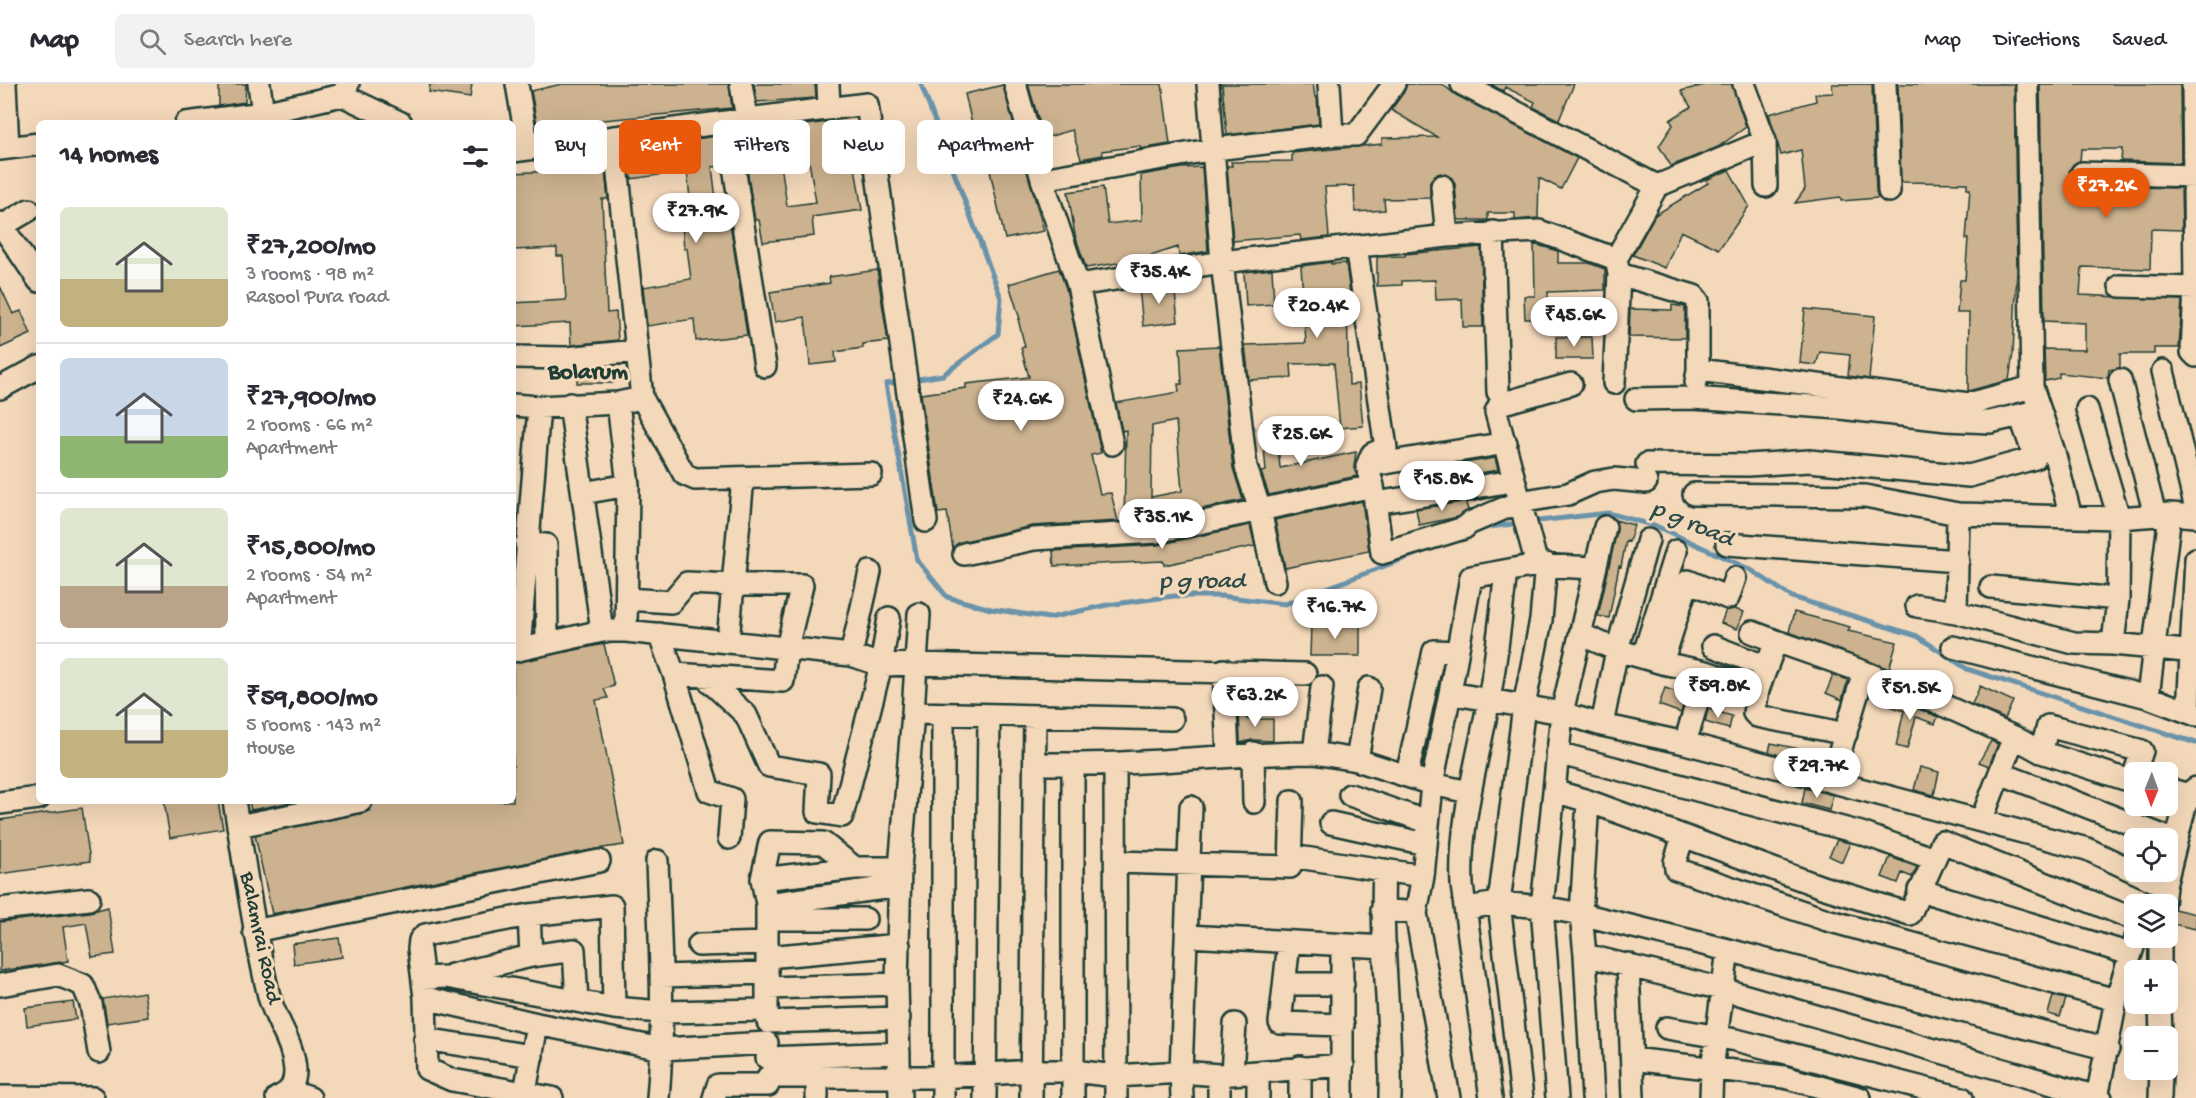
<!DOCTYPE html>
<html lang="en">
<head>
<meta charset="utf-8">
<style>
	:root { --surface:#fff; --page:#f2f2f3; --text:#2b2b33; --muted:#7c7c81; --line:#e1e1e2; --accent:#ea580c }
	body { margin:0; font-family:"Gochi Hand",sans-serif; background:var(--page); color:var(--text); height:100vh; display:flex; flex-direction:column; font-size:22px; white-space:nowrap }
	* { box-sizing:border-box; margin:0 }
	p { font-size:20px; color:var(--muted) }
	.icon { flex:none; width:33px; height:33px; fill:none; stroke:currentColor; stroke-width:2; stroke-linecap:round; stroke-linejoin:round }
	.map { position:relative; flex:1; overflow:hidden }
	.panel { position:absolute; left:36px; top:36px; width:480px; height:684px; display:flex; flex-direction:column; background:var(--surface); border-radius:9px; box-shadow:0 6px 24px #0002 }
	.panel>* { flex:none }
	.guide { position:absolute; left:534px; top:36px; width:570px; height:54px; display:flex; gap:12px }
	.needle { width:39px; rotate:181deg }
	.controls { position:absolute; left:2124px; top:678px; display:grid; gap:12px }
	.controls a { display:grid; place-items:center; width:54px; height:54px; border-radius:9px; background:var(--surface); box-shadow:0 6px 24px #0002; font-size:30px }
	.price { position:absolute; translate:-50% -51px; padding:0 14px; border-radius:21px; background:#fff; color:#222; font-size:20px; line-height:39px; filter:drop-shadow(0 2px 3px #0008) }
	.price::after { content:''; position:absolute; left:50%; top:36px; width:18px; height:14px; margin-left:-9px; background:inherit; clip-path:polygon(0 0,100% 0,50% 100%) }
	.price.active { background:var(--accent); color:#fff }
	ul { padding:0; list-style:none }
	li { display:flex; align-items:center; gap:18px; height:150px; padding:0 24px }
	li+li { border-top:2px solid var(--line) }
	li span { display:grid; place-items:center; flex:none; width:168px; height:120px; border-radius:9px; color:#555 }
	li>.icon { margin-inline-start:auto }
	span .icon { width:72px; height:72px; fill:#fffc; stroke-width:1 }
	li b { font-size:26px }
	h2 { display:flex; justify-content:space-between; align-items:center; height:72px; padding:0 24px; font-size:26px }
	.chip { padding:0 21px; border-radius:9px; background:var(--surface); box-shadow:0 6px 24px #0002; font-size:21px; line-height:54px }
	.chip.active { background:var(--accent); color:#fff }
	header { display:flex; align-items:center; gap:36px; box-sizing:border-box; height:84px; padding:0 30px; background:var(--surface); border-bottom:2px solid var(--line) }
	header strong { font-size:28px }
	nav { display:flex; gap:33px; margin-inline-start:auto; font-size:21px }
	.search { width:420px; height:54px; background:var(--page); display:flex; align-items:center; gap:15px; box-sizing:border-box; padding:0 21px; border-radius:9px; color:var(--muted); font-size:22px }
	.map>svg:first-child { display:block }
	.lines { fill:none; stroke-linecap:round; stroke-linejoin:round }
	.stream { stroke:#6a93aa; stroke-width:5 }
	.building { fill:#ccb28f; stroke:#1f3d34; stroke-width:1.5; fill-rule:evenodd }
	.minor-casing { stroke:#1f3d34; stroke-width:26 }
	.minor { stroke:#f4d8ba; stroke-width:21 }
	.labels { text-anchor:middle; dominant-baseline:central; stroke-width:6; stroke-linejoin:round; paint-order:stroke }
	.street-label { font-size:22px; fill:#1f3d34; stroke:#f4d8ba }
	.neighbourhood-label { font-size:24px; font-weight:bold; fill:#1f3d34; stroke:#f4d8ba }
	.water-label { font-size:24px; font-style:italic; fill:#2c4b48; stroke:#f4d8ba }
</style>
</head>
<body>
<header>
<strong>Map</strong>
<div class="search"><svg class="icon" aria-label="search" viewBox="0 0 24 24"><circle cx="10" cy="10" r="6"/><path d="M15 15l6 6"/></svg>Search here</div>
<nav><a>Map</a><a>Directions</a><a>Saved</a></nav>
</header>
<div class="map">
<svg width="2196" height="1014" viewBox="0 0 2196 1014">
	<rect width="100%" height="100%" fill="#f4d8ba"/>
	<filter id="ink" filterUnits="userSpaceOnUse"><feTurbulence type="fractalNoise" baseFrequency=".0167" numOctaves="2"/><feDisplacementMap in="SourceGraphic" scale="12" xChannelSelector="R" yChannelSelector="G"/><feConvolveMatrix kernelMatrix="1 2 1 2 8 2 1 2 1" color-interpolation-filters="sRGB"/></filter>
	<g filter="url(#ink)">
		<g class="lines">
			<!-- stream -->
			<path class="stream" d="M912 296 943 291 998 250 1001 214 921 0
				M903 297 886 300 917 476 947 513 991 525 1049 534 1107 521 1174 512H1221L1285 520 1432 464
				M1530 438 1608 429 1656 442 1751 486 1792 513 1917 552 1967 585 2196 659
				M1471 450 1489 443 1521 439"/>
		</g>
		<!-- building -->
		<path class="building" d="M219 0H246L245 18 219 22Z
			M430 0H472L470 14 429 8Z
			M562 0H729L732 24 582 38 572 41V45L544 50 543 46H538L531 7Z
			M754 0H815L816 14 757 18Z
			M1028 0H1162L1170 60 1140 65V62L1102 67 1103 71 1081 75 1072 46 1044 54Z
			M1222 0H1313L1315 13H1317L1319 40 1227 51Z
			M1407 0H1442L1456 11 1577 74 1561 105 1539 94 1538 134 1515 136V129H1488V136H1458L1455 100 1452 94 1441 89 1435 91 1430 97V114L1384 115 1385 126 1355 128 1354 102 1325 103 1329 153 1301 156 1300 151 1233 157 1227 82H1232L1231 78 1292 77V69L1382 60V54L1437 53 1391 26 1404 8Z
			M1490 0H1574L1559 36 1533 23 1535 18 1505 3 1503 7Z
			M1708 0H1732L1746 43 1718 63 1671 82 1659 62 1673 41 1670 36 1691 23 1681 7Z
			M1832 0H1872L1876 107 1878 114 1841 117 1840 113 1795 119 1805 105 1801 66 1781 71 1769 30 1816 17 1815 10 1833 9Z
			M1898 0H2014L2017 186 2013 269 2009 296 1968 307 1969 229H1957L1960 196H1965L1968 155H1966L1970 105H1967V99L1901 98Z
			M2040 0H2180L2181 79 2121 77 2122 65H2081L2080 77 2072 82 2069 88 2071 96 2082 102 2181 104 2182 146 2151 145 2150 185 2082 183 2080 211 2182 216 2179 264H2154V270H2120V284L2109 286 2108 294 2059 289V294L2045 297 2044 265 2085 266V239L2044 237Z
			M1003 1 1044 147 1005 155 983 55 976 57 965 10Z
			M829 38 834 86 855 83 862 126 812 133 814 152 763 158 759 136H755L742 54 779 49V44ZM809 77 816 118 787 122 781 80Z
			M716 52 721 82 712 83 716 115 723 114 727 140 730 139 747 251 696 257 694 235 647 242 643 203 691 195 687 164 684 165 680 115 690 114 687 87 631 95 628 64Z
			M603 68 608 115H602L607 229 616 228 618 256 571 261 570 239 513 242V219L566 216 563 172H557V164L513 166V89L551 87V83L581 82 580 71Z
			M1202 83 1208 167 1179 172 1178 163 1126 180 1118 182V179L1086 184 1075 151 1068 108 1103 103 1108 140 1142 136 1141 91 1182 84Z
			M1729 86 1749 122 1719 165 1681 147 1665 184 1633 171 1655 131 1708 99 1706 96Z
			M1534 160 1558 167V179H1589L1605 185V206L1548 208V239H1536V235H1525L1524 212H1535Z
			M1481 163 1483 243H1463L1462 215 1436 216 1435 196 1402 197V201L1377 202V173L1405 172V170Z
			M1331 178V180L1346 179 1352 225H1347L1349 301 1359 300 1363 342 1340 344 1334 279 1291 280 1292 294 1249 296 1245 261 1306 259 1301 182Z
			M1059 185 1066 204 1101 369 1091 371 1100 410 1111 409 1118 437 1032 442 961 458 953 465 947 428 938 429 921 310 966 304V300L1029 293 1021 264 1025 263 1018 235H1020L1009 200Z
			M1272 185 1274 220 1246 222 1244 188Z
			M877 186 888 257 863 260V264L835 268 836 278 810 281 805 233 775 238 770 208 830 199 829 193Z
			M1174 199 1178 238 1143 242 1139 204Z
			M0 202 13 230 21 227 31 250 0 264Z
			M1672 221 1685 223V254L1629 253 1630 225 1672 226Z
			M1805 225 1875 232 1869 295 1848 292 1850 271 1820 268 1816 281 1800 279Z
			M1556 253H1592L1593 275H1556Z
			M1219 262 1233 384 1243 416 1154 435 1124 437 1126 346 1122 347 1116 319 1179 308 1178 300H1182L1180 264ZM1176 337 1182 407 1151 413 1152 342Z
			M613 282V299H577V286Z
			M1276 336 1280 384 1356 368 1354 383 1357 392 1269 411 1261 388 1266 387 1262 338Z
			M1495 374 1498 386 1411 400 1409 388Z
			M1501 412 1466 419 1468 426 1458 433 1419 441 1416 425Z
			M1362 417 1369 467 1285 484 1275 436Z
			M1615 436 1634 441 1629 458 1626 457 1621 483 1619 482 1609 534 1598 532 1617 446Z
			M1250 441 1255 462 1164 481 1163 477 1054 482 1053 467 1157 461Z
			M1734 525 1744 528 1737 545 1721 539 1726 526Z
			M1794 528 1850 543 1848 547 1897 558 1889 585 1789 548Z
			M1311 540H1360V572H1310Z
			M604 560 614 602 604 605 608 614 596 616 624 761 596 765 272 830 255 751 364 729 370 726 373 717H513V579Z
			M1833 591 1848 596 1842 616 1826 609Z
			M1980 602 2013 617 2005 635 1972 620Z
			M1665 604 1686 611 1681 629 1659 621Z
			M1893 614 1938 633 1935 640 1916 633 1907 665 1896 662 1904 627 1890 622Z
			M1239 623H1246L1247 635H1273V657L1252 656 1240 659Z
			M1708 625 1732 632 1729 645 1705 638Z
			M1991 657 1998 660 1989 682 1979 678Z
			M1771 659 1809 667 1806 678 1769 668Z
			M1920 683 1939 688 1934 711 1914 706Z
			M1805 704 1833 711 1829 726 1802 719Z
			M164 717H218L223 745 170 754Z
			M249 717H297L251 726Z
			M82 724 90 777 0 790V736Z
			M1837 756 1850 759 1842 778 1829 772Z
			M1890 773 1917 783 1912 793 1902 789 1898 799 1882 793Z
			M108 823 115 870 92 873 86 839 63 843 68 877 0 887V838L90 828Z
			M2174 825 2196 830V845L2168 839V832Z
			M339 854 342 873 294 880 292 860Z
			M144 908 148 933 107 939 103 915Z
			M2053 912 2066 915 2060 933 2048 930Z
			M73 918 76 935 27 942 25 924Z"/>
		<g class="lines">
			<defs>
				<path id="minor" d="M5 0 8 64
					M259 0 263 29
					M517 0 528 65
					M741 0 747 35 867 20 926 437
					M828 0 829 24
					M1015 0 1042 95 1078 201 1222 178 1246 383 1260 426 1275 498
					M1208 0 1222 178 1447 152 1539 147 1616 175
					M1329 0 1332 51
					M1462 0 1657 102
					M1885 0 1889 107
					M2027 0 2032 303 2054 368 2071 433
					M2193 0 2195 204 2192 268 2196 272
					M342 11 401 39
					M727 38 765 282
					M186 39 263 29 342 11 348 0
					M614 53 642 314
					M1765 57 1766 102
					M0 65 39 60
					M513 67 741 36
					M2082 89 2196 92
					M1042 95 1215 65 1332 51H1356L1394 0
					M1442 102 1447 152
					M0 139 39 197
					M2 142 29 126
					M1493 148 1498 308
					M1356 162 1386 364 1372 370 1367 382 1373 402 1382 469 1464 444 1470 439 1519 418 1568 410 1595 398 1614 395 1646 398
					M1619 190 1694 212 1698 217V286L1696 298
					M1078 201 1112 360
					M2120 202 2196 204
					M513 273 567 274 636 267
					M1698 286 1969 320 2032 303
					M2163 287 2196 425
					M2120 296 2155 431
					M1614 299 1619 190 1616 175 1657 102 1765 57 1744 0
					M0 304 39 283
					M1636 315 1692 314 1840 324 1947 336 1990 338 2033 328
					M570 320 602 547
					M513 321 539 323
					M2087 325 2119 434 2118 515 2113 560
					M1647 380 1748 381 1809 377 1969 392 2035 374 2020 331
					M1367 382 1506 359
					M583 409 628 401
					M1694 410 1865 412 1958 430 2119 434 2170 430 2196 432
					M1375 419 1513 397
					M1605 443 1562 629 1602 641 1685 659 2087 765 2165 802
					M526 460 546 461 547 559
					M1727 460 1958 477
					M964 470 1034 455 1156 448 1373 402
					M1537 481 1496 328 1500 320 1571 300
					M1594 484 1537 481 1471 493 1450 609 1562 629 1554 707 1588 717 1822 803 1910 830 1942 758 2134 835
					M1991 503 2118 515
					M1917 522 1956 528 2074 559 2113 560 2196 568
					M1956 528 1958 430
					M626 547 728 558 733 501 687 499 671 518 627 515
					M1752 548 1776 557
					M659 550 674 590 783 597 787 564 802 501H733L743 394
					M1582 551 1617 566 1662 579 1706 588 1758 606 1776 557 1864 588 1945 622 2014 653 2041 668 2134 698
					M728 558 851 571 881 581 916 580 919 530
					M1713 562 1767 583
					M1953 563 2148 613 2196 631
					M519 566 539 323 618 319
					M513 567 602 547H626L628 401 618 319 642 314 684 390 695 395 871 390
					M851 571 870 488
					M1643 573 1676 467
					M1662 579 1688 497 1728 514 1735 494
					M1224 586 1228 671
					M674 590 709 707 732 715 729 754
					M705 593 746 631 769 682 819 690 817 728 842 732 881 581 889 534
					M1758 606 1754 629 1757 632 1846 650
					M2148 613 2170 430
					M2188 628 2196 475
					M1172 635 913 629 916 580 1305 590
					M1602 641 1617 566 1648 456
					M1685 659 1706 588
					M2041 668 2048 642 2142 667 2135 688
					M1253 669 1254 718
					M1314 669 1357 676 1432 700 1469 708
					M1557 669 1861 749 1934 775
					M1357 676 1369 604
					M1035 680H1073
					M1115 680 1116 1014
					M2000 689 2176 757
					M1407 691 1434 567 1457 568
					M1831 697 1864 588
					M2168 705 2196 713
					M1554 707 1542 823 1557 1014
					M1350 711 1428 738
					M234 717C245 781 253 845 268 908 274 937 293 955 295 986 295 1000 290 1009 277 1014
					M1588 717 1581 830 1585 871 1593 1014
					M0 719 39 714
					M1191 723 1181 988 1219 991 1343 981
					M1981 737 2014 653
					M1331 739 1426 760
					M238 742 361 717
					M1683 752 1675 778 1676 785 1827 836 2116 916
					M1291 772 1423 792 1432 700 1450 609
					M657 777C660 856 665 935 658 1014
					M1116 778 1290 783 1292 717
					M1384 786C1380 862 1392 938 1390 1014
					M762 795 770 758 823 759 855 784
					M1919 806 2130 870
					M767 820 899 802
					M2163 820 2165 802 2188 710 2196 704
					M1466 824 1499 819 1542 823 1581 830 1728 866 2108 965
					M0 825 89 815
					M1382 826 1416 829 1449 1014
					M1416 829 1423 792
					M529 831 531 872
					M767 835H865
					M254 847 599 777
					M1188 852 1385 863
					M1289 858 1280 939 1343 941
					M699 861 767 859
					M1342 861V1014
					M1585 871 1722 905 2101 1014
					M767 873 899 861
					M1628 880 1633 1014
					M2160 886V854
					M452 891 531 872 574 866 577 917
					M661 892 767 889 769 904 897 900
					M423 894 446 893 614 924 661 928 767 926V820L762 795 855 784H900L913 629
					M1285 900H1343
					M0 901 58 891 83 901 91 920 99 968
					M425 914 537 940
					M2160 920 2161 952
					M767 926 768 938 899 934
					M1667 944 1736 956 1962 1014
					M425 955 532 972
					M767 974 899 969
					M1632 975 1784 993 1860 1014
					M1232 990 1235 940
					M289 1007 310 1014
					M0 1013 93 1014
					M524 1014 537 940 662 965 767 959
					M552 1014 452 996 427 985 425 914 419 865 420 856 425 851 529 831 612 822 614 924
					M714 1014 718 1001H768V993H942L1031 987H1073L1116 992 1181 988 1182 1014
					M817 1014V992
					M900 1014 897 900 900 784
					M943 1014V630
					M985 1014 989 631
					M1031 1014 1035 633
					M1073 1014V680C1153 681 1233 669 1314 669L1322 603
					M1219 1014V991
					M1258 1014V989
					M1300 1014V983
					M1491 1014 1462 801C1459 737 1478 677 1489 615 1497 573 1501 529 1506 487
					M1522 1014 1499 819 1524 622 1541 536 1546 480
					M1711 1014 1712 985 1728 866
					M2097 1014 2116 916 2136 854
					M2160 1014 2161 986"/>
			</defs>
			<!-- minor casing -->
			<use href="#minor" class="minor-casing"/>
			<!-- minor -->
			<use href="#minor" class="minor"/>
		</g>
	</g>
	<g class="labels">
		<!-- street labels -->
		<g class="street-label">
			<text transform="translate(259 854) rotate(78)">Balamrai Road</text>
		</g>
		<!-- neighbourhood labels -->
		<g class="neighbourhood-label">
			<text x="588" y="289">Bolarum</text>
		</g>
		<!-- water labels -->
		<g class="water-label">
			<text transform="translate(1692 441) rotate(23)">p g road</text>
			<text x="1202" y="498">p g road</text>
		</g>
	</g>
</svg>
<div class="controls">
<a><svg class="needle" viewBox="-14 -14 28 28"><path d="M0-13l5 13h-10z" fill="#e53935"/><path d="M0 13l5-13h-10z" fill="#7c7c81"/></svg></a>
<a><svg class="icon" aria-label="locate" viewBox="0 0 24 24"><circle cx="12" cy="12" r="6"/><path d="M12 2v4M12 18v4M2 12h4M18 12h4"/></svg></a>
<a><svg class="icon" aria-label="layers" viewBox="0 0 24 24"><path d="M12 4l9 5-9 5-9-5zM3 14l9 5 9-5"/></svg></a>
<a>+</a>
<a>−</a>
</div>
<b class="price active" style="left:2106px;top:135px">₹27.2K</b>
<b class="price" style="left:696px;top:160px">₹27.9K</b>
<b class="price" style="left:1159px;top:221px">₹35.4K</b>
<b class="price" style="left:1317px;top:255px">₹20.4K</b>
<b class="price" style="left:1574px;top:264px">₹45.6K</b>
<b class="price" style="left:1021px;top:348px">₹24.6K</b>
<b class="price" style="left:1301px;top:383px">₹25.6K</b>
<b class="price" style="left:1442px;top:428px">₹15.8K</b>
<b class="price" style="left:1162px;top:466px">₹35.1K</b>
<b class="price" style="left:1335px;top:556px">₹16.7K</b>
<b class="price" style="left:1718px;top:635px">₹59.8K</b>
<b class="price" style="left:1910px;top:637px">₹51.5K</b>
<b class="price" style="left:1255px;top:644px">₹63.2K</b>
<b class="price" style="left:1817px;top:715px">₹29.7K</b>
<div class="guide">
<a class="chip">Buy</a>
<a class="chip active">Rent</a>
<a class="chip">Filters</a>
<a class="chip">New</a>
<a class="chip">Apartment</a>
</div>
<section class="panel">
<h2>14 homes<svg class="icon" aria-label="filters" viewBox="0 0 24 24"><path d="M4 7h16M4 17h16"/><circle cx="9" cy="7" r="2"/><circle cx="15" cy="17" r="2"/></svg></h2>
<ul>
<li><span style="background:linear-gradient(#dfe7d0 60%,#c2b280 0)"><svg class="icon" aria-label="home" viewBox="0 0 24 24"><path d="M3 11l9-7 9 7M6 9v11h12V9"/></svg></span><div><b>₹27,200/mo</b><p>3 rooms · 98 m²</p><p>Rasool Pura road</p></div></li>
<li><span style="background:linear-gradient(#c9d6e8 65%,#8fb573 0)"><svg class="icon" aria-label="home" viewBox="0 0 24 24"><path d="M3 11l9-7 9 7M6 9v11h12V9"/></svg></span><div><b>₹27,900/mo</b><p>2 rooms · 66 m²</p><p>Apartment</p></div></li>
<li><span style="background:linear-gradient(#dfe7d0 65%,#b9a48a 0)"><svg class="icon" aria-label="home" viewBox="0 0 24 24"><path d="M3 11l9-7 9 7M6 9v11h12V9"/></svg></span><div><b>₹15,800/mo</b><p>2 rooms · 54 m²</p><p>Apartment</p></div></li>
<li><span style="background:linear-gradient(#dfe7d0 60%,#c2b280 0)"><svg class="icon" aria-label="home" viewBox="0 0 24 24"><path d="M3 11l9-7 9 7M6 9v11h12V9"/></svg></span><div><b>₹59,800/mo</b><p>5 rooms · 143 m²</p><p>House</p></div></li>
</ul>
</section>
</div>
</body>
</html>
